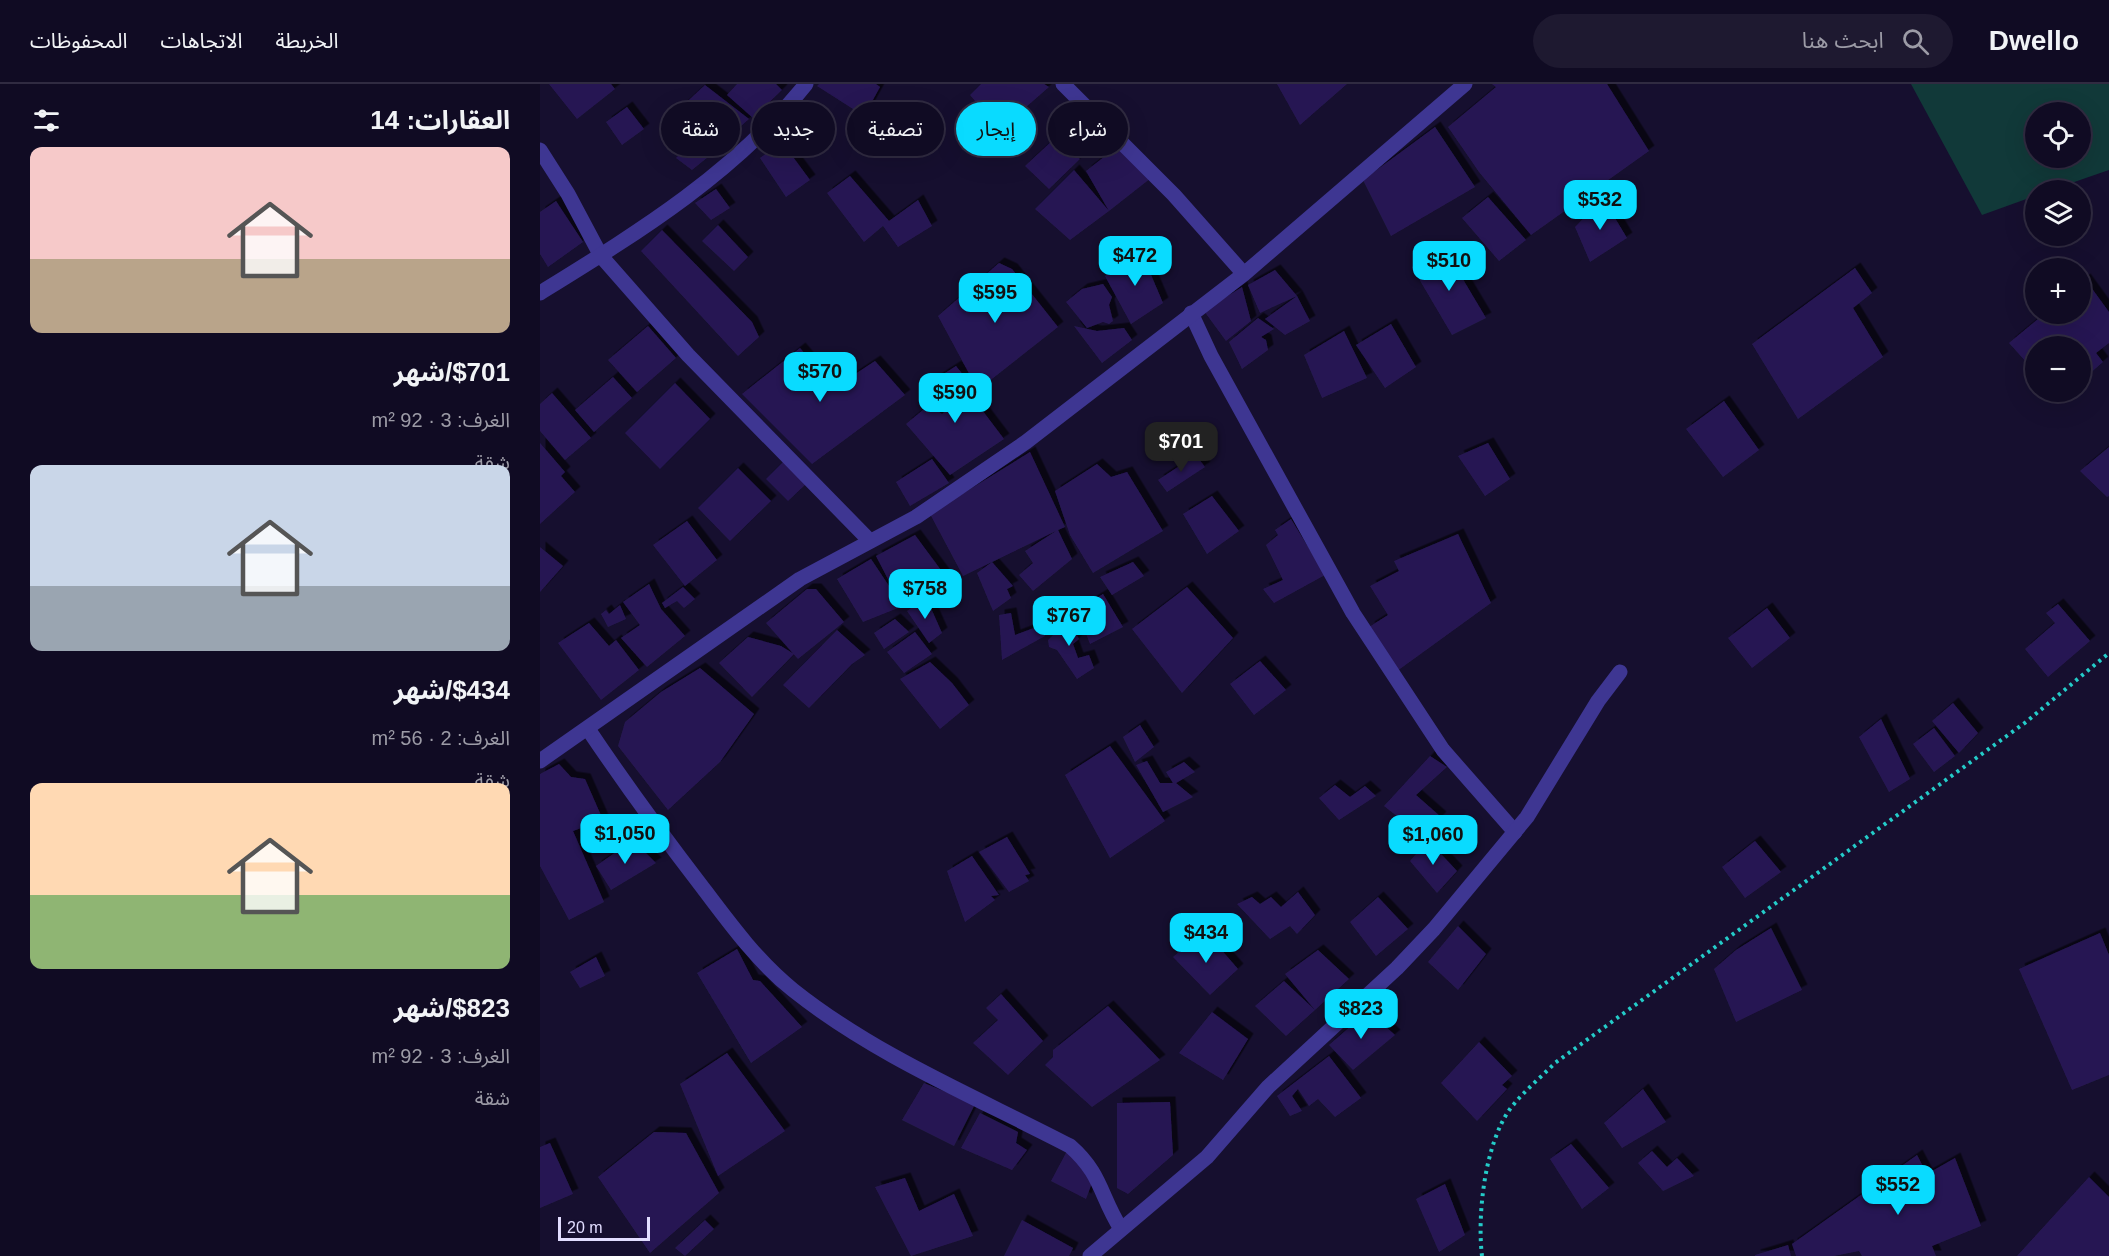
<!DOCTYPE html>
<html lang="ar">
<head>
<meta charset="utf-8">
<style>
	:root { --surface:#100b23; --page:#1e1930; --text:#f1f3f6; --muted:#9c9ba6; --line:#302b41; --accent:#09dbff }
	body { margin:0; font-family:Helvetica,"Noto Sans Arabic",sans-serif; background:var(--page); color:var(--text); direction:rtl; height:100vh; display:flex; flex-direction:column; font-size:22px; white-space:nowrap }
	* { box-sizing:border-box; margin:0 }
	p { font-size:20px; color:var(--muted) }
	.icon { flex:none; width:33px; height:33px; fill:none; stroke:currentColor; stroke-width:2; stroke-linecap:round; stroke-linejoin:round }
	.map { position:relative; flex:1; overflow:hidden; direction:ltr }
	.sheet { display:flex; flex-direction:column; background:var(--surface); width:540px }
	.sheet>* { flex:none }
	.banner { position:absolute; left:18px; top:18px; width:570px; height:54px; direction:rtl; display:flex; gap:12px }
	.fabs { position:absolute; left:1485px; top:18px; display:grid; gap:12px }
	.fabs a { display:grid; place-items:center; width:66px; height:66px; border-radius:50%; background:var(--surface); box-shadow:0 6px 24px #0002,0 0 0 2px var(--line); font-size:30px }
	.scale { position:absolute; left:18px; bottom:15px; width:92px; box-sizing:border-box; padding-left:6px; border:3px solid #e2ddff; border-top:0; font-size:16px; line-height:21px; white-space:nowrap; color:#e2ddff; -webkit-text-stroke:4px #160f2f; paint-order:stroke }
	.price { position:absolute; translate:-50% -51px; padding:0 14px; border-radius:12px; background:var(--accent); color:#111; font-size:20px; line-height:39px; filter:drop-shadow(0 2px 3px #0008) }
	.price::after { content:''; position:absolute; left:50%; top:36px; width:18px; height:14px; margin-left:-9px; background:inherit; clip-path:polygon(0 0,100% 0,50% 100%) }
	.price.on { background:#222; color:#fff }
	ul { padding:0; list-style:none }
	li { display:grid; align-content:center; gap:12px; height:318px; padding:0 30px }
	li span { display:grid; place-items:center; height:186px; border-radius:12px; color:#555 }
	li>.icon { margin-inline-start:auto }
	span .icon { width:108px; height:108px; fill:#fffc; stroke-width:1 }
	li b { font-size:26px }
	h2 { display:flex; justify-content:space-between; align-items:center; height:72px; padding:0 30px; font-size:26px }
	.chip { padding:0 21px; border-radius:27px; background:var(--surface); box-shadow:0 6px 24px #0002,0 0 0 2px var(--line); font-size:21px; line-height:54px }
	.chip.on { background:var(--accent); color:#111 }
	header { display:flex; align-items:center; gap:36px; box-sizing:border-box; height:84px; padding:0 30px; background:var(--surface); border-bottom:2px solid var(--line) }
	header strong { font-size:28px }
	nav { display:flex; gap:33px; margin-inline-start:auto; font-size:21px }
	.search { width:420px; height:54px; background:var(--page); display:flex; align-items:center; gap:15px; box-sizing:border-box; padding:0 21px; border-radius:33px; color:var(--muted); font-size:22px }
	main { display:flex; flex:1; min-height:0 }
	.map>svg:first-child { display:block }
	.green { fill:#113939; fill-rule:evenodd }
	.building { fill:#271952; filter:url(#shadow) }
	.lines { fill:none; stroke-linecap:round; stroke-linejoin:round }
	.path { stroke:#24ccc9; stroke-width:4; stroke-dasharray:3 4.5; stroke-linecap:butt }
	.lane { stroke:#3e3692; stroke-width:15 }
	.street { stroke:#3e3692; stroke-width:15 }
</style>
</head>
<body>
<header>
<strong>Dwello</strong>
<div class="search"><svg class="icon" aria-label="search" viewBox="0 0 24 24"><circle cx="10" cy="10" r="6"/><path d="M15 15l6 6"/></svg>ابحث هنا</div>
<nav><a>الخريطة</a><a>الاتجاهات</a><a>المحفوظات</a></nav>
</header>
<main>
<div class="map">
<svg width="1569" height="1172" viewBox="0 0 1569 1172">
	<defs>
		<filter id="shadow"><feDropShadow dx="5.5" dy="-5.5" stdDeviation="0" flood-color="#0009"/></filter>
	</defs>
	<rect width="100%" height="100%" fill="#160f2f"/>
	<!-- green -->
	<path class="green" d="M1371 0H1569V86L1511 106H1496L1495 112 1442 131ZM1496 28H1540V74H1496Z"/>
	<!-- building -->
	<path class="building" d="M9 0H71L75 5 37 35Z
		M197 0H236L242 6 213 34 187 11Z
		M279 0H336L340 3 324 32 277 2Z
		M441 0H504L509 3 462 44 446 30 430 11Z
		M737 0H807L760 41Z
		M952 0H1067L1109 67 991 151 939 88 908 43 956 3Z
		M165 1 209 35 174 66 137 27Z
		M87 23 104 45 82 61 66 38Z
		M895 43 935 103 851 152 823 96Z
		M156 53 173 69 152 86 136 74Z
		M514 55 540 75 509 105 485 82Z
		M242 58 270 96 246 113 220 74Z
		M578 62 611 94 569 127 546 87Z
		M534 86 569 127 530 156 495 125Z
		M310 92 349 137 378 116 392 142 358 163 343 142 324 158 287 109Z
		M176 105 190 124 171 136 155 119Z
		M948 113 986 156 959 177 922 134Z
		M1063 114 1087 154 1050 178 1035 143Z
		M16 117 43 158 8 183 0 170V128Z
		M178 141 208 173 194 187 162 157Z
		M122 146 212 238 219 253 198 272 101 167Z
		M600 165 623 219 591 240 565 192Z
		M905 165 946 234 912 251 872 183Z
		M459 179 472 185 518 243 438 306 398 232Z
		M1315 184 1332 209 1313 224 1343 273 1258 335 1212 260Z
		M735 186 757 212 720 229 708 201Z
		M1545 195 1569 228V259L1556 269 1563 278 1540 298V262H1496V289L1469 259 1504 230H1540V199Z
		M563 200 572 213 569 221 573 237 569 240 563 238 547 244 526 218 542 205Z
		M702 203 711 237 686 257 664 227Z
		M757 212 770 237 745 251 725 235Z
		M718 234 734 245 721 253 726 256 728 266 702 285 689 258Z
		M851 240 876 283 845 304 816 261Z
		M108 242 136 274 97 308 68 276Z
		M534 242 557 247 584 244 592 256 562 279Z
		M804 247 827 294 782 314 764 271Z
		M260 264 294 304 335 277 365 311 272 380 202 310Z
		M416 282 441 313 436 318 464 355 410 391 366 340 389 321 402 330 408 325 388 300Z
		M73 293 92 314 54 348 35 326Z
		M135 299 170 335 120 385 85 349Z
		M1513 308H1530L1520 316Z
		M12 309 51 354 25 376 0 347V320Z
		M1184 317 1219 366 1183 393 1146 345Z
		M0 359 25 388 21 392 35 408 0 440Z
		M948 359 970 395 945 412 918 372Z
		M1569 363V412L1567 413 1540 387Z
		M490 368 525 443 518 446 532 475 493 507 479 491 493 479 485 467 516 447 452 478 473 502 467 505 471 514 453 527 437 489 452 478 423 492 390 430Z
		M656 371 665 383 627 408 618 396Z
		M392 375 409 399 370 422 356 398Z
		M244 377 266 400 248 417 226 395Z
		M557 380 571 393 587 388 623 447 553 489 530 451 515 407Z
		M198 384 231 417 190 457 158 424Z
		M672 412 699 447 667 470 643 430Z
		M751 435 785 491 734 519 723 505 743 496 726 461 738 451 735 446Z
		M147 437 177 476 145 502 113 461Z
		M918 450 951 519 853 590 829 543 848 531 830 502 859 487 854 477Z
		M375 451 409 497 363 522 323 538 297 495 331 475 361 520 336 472Z
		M0 463 23 482 0 508Z
		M593 478 604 492 572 511 560 493Z
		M109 500 121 525 145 552 107 583 81 554 100 541 83 518Z
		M143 503 155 515 144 524 137 517 125 524 122 519Z
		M647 503 693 554 642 609 592 545Z
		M267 505H276L304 538 258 575 226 539Z
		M563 510 583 543 550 560 537 526Z
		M386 513 402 549 389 559 367 527Z
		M1518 520 1550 557 1508 593 1485 565 1515 539 1506 529Z
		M80 521 86 535 68 543 61 530 66 526 69 530Z
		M1227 524 1250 554 1212 584 1188 554Z
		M471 529 475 551 502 541 505 552 462 576 459 531Z
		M527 533 539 555 533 560 538 574 549 571 554 584 537 595 517 566 509 563 508 556 513 551 510 536Z
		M355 535 369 548 344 565 334 549Z
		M49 539 69 562 76 556 99 586 61 616 18 559Z
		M297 546 325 571 312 580 269 624 243 601Z
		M375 548 392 570 364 589 347 568Z
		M208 553 241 562 254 570 212 613 179 579Z
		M720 577 746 606 714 631 690 600Z
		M390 578 412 599 429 621 400 645 360 595Z
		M160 584 214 630 180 678 128 726 78 662 85 638 121 608Z
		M1413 619 1438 649 1419 669 1392 637Z
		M1341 635 1370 695 1349 708 1319 653Z
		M600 641 614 663 595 678 583 653Z
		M1394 644 1415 672 1394 688 1373 660Z
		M570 662 625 737 570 774 525 691Z
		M890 672 907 683 876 711 901 733 882 752 844 722Z
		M607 677 620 699H633L626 688 644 678 655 688 636 699 653 713 623 728 596 681Z
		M19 680 31 693 45 695 63 736 33 747 64 818 29 836 0 782V690Z
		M795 701 810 713 825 702 836 712 799 736 779 714Z
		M467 753 490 790 485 791 489 797 469 808 439 768Z
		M93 756 116 779 71 806 56 782Z
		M888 756 917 787 897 809 870 777Z
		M1215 757 1241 788 1205 814 1182 783Z
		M432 772 459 811 451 812 455 816 425 838 407 787Z
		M758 808 775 831 757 850 750 842 730 855 697 820 712 813 720 820 731 813 741 823Z
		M838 813 868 845 836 872 810 838Z
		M918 842 946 870 918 906 888 878Z
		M1231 844 1262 906 1196 938 1174 885 1196 866Z
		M1560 849 1569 871V991L1532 1006 1479 885Z
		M654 855 663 861 672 855 698 885 670 911 633 873Z
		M197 865 213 896 220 897 262 943 211 979 157 889Z
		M778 866 809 895 775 926 746 952 715 922 744 897 775 926 745 890Z
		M56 873 65 892 40 904 30 888Z
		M461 910 503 957 468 991 433 959 458 936 446 924Z
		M568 922 620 976 552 1023 505 981 513 973V966Z
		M828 927 855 951 813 986 789 961Z
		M672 928 708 955 683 996 639 969Z
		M939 958 972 992 962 1001 967 1005 937 1037 901 999Z
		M187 969 245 1047 178 1092 140 1000Z
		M789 972 821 1014 795 1033 778 1015 769 1022 758 1005 752 1012 762 1027 750 1032 737 1012Z
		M384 999 435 1020 414 1062 362 1036Z
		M1103 1005 1126 1038 1082 1064 1064 1039Z
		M630 1018 633 1071 588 1110 577 1104V1019Z
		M440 1029 478 1048 476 1059 487 1066 472 1086 421 1064Z
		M114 1048 146 1049 179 1109 110 1169 58 1093Z
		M10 1059 33 1110 0 1124V1063Z
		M1031 1060 1069 1104 1042 1125 1010 1075Z
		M527 1067 553 1096 546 1115 511 1097Z
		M1112 1067 1127 1083 1137 1074 1154 1092 1123 1107 1098 1079Z
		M1377 1071 1387 1090 1415 1074 1441 1142 1392 1162 1396 1172H1322L1319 1167 1294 1172H1256L1252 1160Z
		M1549 1093 1569 1113V1172H1477Z
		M365 1094 379 1127 414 1110 433 1152 371 1172 335 1103Z
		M905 1100 925 1151 899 1168 876 1115Z
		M165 1136 174 1145 145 1172 135 1164Z
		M482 1136 533 1164 529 1172H464Z
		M1248 1161 1251 1172H1215V1171Z"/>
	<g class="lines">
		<!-- path -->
		<path class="path" d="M942 1172C937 1130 945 1060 970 1025 983 1008 1000 994 1015 979L1486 638 1569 569"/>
		<!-- lane -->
		<path class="lane" d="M0 66 28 110 61 172
			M651 229 671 272 813 529 903 666 975 748
			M48 645C85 700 123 752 163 804 190 840 218 878 253 906 336 972 436 1013 530 1062 562 1090 560 1112 581 1145"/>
		<!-- street -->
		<path class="street" d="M523 0 634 111 704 190
			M61 172 148 271 330 457
			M0 209C97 149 194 90 266 0
			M0 677 260 495 376 433 486 358 704 190 925 0
			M550 1172 667 1073 728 1003 857 884 894 845 987 733 1058 617 1080 588"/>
	</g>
</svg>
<div class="fabs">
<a><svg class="icon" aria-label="locate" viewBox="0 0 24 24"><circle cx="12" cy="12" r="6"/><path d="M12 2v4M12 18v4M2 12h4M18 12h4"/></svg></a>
<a><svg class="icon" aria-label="layers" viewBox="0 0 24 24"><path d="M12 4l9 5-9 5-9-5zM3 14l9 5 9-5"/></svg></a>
<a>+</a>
<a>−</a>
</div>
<div class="scale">20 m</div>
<b class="price" style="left:1060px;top:147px">$532</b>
<b class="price" style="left:595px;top:203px">$472</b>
<b class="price" style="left:909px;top:208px">$510</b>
<b class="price" style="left:455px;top:240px">$595</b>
<b class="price" style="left:280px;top:319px">$570</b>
<b class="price" style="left:415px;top:340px">$590</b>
<b class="price on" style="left:641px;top:389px">$701</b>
<b class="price" style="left:385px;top:536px">$758</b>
<b class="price" style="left:529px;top:563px">$767</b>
<b class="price" style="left:85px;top:781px">$1,050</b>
<b class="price" style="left:893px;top:782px">$1,060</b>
<b class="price" style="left:666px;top:880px">$434</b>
<b class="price" style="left:821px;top:956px">$823</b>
<b class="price" style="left:1358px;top:1132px">$552</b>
<div class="banner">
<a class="chip">شراء</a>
<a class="chip on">إيجار</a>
<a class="chip">تصفية</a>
<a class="chip">جديد</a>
<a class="chip">شقة</a>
</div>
</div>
<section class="sheet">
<h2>العقارات: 14<svg class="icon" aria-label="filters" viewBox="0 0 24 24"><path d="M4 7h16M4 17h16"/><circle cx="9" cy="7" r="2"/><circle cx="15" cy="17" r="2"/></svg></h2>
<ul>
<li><span style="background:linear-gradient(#f6c9c9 60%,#b9a48a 0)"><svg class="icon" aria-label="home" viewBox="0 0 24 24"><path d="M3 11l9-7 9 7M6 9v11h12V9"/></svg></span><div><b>$701/شهر</b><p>الغرف: 3 · 92 m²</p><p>شقة</p></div></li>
<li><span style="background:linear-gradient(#c9d6e8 65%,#9aa5b1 0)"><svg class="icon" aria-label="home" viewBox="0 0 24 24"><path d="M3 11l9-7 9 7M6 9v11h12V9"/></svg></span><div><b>$434/شهر</b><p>الغرف: 2 · 56 m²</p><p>شقة</p></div></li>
<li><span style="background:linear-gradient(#ffd9b3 60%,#8fb573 0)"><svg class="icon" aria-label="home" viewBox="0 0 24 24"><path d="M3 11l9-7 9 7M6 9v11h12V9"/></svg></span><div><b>$823/شهر</b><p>الغرف: 3 · 92 m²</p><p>شقة</p></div></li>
</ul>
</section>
</main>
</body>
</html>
